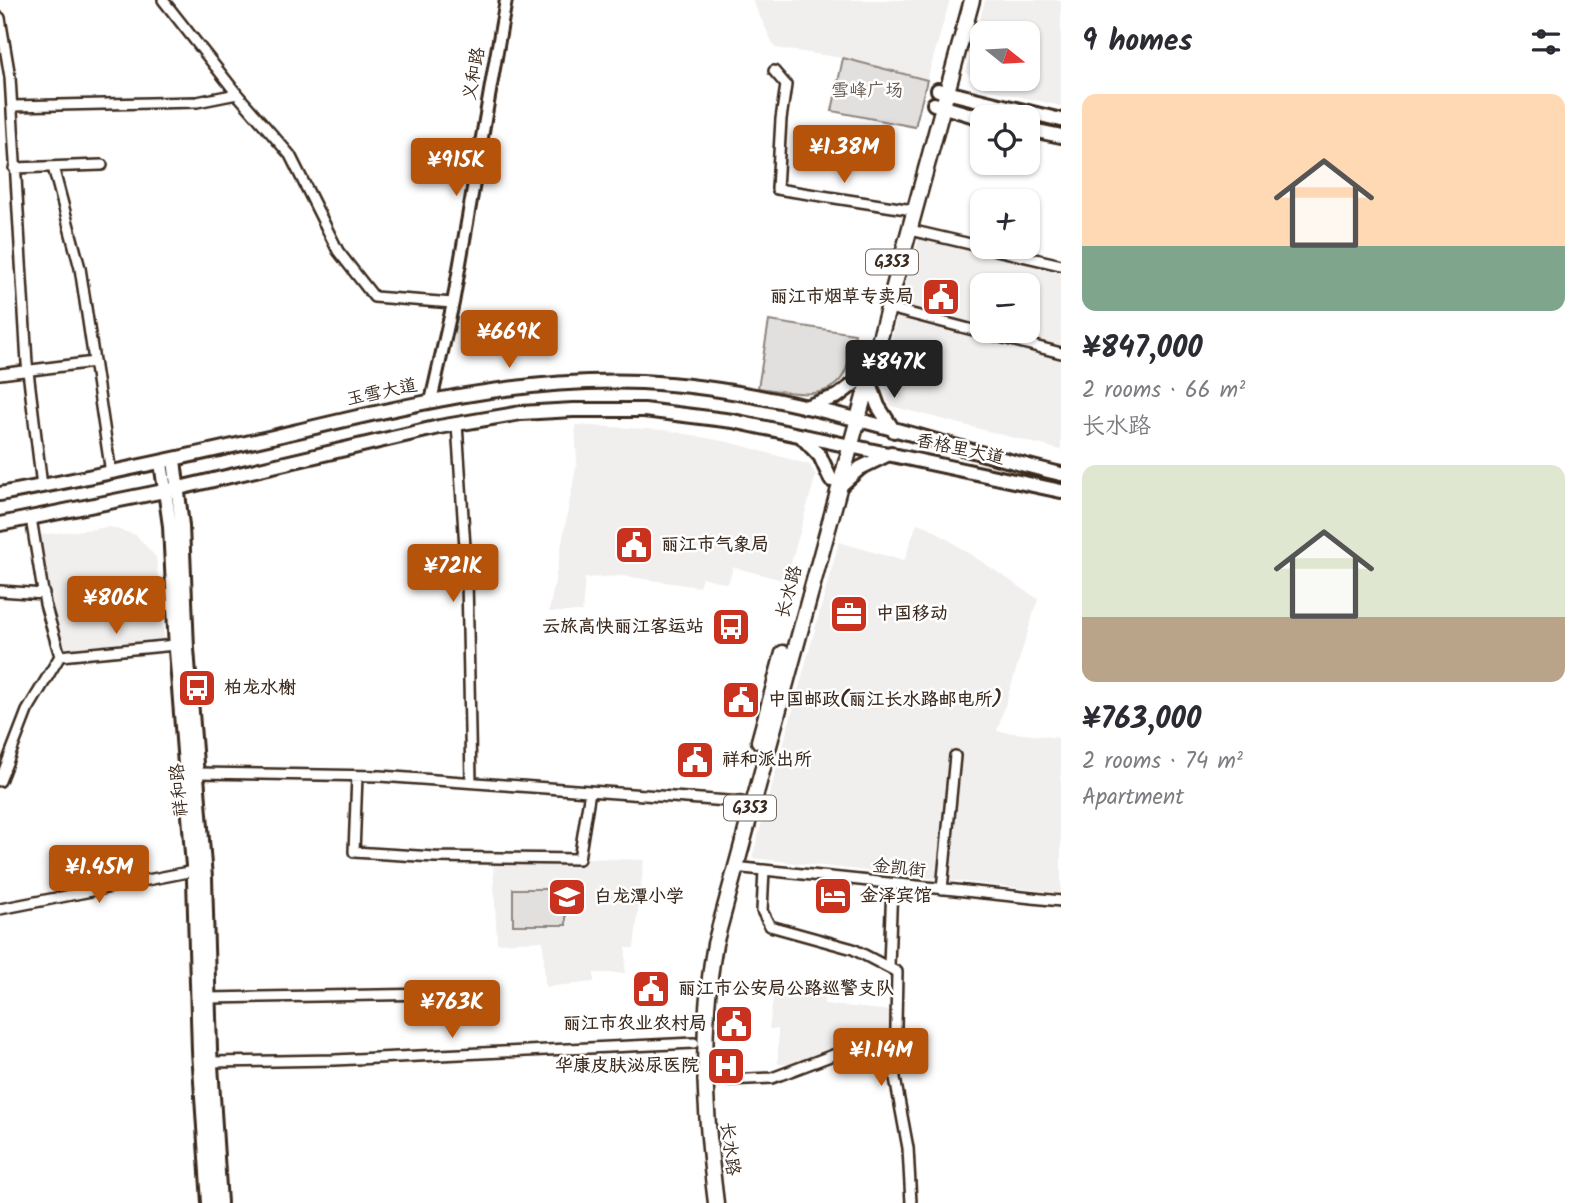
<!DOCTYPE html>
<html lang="en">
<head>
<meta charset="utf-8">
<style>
	:root { --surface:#fff; --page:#f7f7f7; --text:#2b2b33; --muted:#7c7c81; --accent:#b45309 }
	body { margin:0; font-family:Kalam,"LXGW WenKai TC",sans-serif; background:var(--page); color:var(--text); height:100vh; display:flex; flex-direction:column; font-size:26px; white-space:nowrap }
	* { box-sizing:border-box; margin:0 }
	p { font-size:23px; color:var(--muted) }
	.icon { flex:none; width:38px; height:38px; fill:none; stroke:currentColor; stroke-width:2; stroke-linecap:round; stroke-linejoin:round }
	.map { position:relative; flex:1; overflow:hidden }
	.sheet { display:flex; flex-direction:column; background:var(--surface); width:525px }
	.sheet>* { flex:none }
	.needle { width:46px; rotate:108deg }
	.fabs { position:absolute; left:970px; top:21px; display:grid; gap:14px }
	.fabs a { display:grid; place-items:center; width:70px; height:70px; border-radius:14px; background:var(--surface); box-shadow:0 2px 5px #0004; font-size:35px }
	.price { position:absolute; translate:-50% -60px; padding:0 16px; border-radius:7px; background:var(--accent); color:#fff; font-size:23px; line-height:46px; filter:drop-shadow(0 2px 4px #0008) }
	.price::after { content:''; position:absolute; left:50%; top:42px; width:21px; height:16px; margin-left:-10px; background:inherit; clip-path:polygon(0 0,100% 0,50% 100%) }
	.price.active { background:#222; color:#fff }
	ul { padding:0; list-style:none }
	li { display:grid; align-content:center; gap:14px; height:371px; padding:0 21px }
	li span { display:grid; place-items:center; height:217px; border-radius:14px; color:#555 }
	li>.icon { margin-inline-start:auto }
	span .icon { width:126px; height:126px; fill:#fffc; stroke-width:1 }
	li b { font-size:30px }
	h2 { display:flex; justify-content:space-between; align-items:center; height:84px; padding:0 21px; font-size:30px }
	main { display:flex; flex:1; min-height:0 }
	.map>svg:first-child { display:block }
	.built { fill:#f1efee; fill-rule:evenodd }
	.park { fill:#e2e0de; stroke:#8e857e; stroke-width:2 }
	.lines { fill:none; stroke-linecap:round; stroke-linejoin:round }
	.minor-casing { stroke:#3b2a1e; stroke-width:14 }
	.tertiary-casing { stroke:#3b2a1e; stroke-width:16 }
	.secondary-casing { stroke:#3b2a1e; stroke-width:18 }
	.trunk-casing { stroke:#3b2a1e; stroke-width:19 }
	.minor { stroke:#fff; stroke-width:9 }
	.tertiary { stroke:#fff; stroke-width:10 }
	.secondary { stroke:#fff; stroke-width:12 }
	.trunk { stroke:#fff; stroke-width:14 }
	.labels { text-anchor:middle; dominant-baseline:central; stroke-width:5; stroke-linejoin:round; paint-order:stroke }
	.shield { fill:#fff; stroke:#766a62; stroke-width:2 }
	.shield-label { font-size:16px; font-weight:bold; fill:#3b2a1e }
	.street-label { font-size:18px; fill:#3b2a1e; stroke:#fff }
	.park-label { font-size:18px; fill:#65584e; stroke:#fff }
	.poi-label { font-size:18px; font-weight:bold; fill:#3b2a1e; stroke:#fff; text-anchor:start }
</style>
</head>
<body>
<main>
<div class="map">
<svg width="1061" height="1203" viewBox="0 0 1061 1203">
	<rect width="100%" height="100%" fill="#fff"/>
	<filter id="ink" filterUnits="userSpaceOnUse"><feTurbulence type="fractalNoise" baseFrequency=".0143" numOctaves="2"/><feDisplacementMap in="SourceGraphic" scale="14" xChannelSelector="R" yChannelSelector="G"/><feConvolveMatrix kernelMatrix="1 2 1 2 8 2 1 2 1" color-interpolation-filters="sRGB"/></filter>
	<g filter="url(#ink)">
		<!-- built -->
		<path class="built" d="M752 0H950L927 80 843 58 775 48Z
			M985 0H1061V106L981 88 966 72ZM982 33H1027V79H982Z
			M920 235 1061 268V350L985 331H1027V285H982V330L898 308Z
			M898 314 1061 358V450L891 406 879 387Z
			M575 425 665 430 733 443 810 465 816 475 786 581 733 567 728 584 702 577 699 587 623 576 585 578 582 612H549L577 462Z
			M917 523 929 527 1038 599 997 731 1061 738V893L752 858 839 542 904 561Z
			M110 527 136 535 156 557 164 639 66 648 58 637 39 535Z
			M584 858 644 860 634 948H626L625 973H594V982L545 987 543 941 497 943 493 864 583 863Z
			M774 991 824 997V1004L892 1011V1039L800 1064H778V1029H769Z"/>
		<!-- park -->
		<path class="park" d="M843 58 927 80 915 127 832 111Z
			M769 321 855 334C852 347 850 361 845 372 830 405 785 391 758 388Z
			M513 889H566V925H513Z"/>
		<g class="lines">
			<defs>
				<path id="minor" d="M163 0 237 94 290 155 338 251 374 297 453 303
					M0 18 10 77 27 363 42 486
					M774 71 786 85 781 119 777 189 906 209
					M12 106 197 102 237 94
					M53 167 80 268 111 473
					M14 168 102 165
					M910 230 1061 265
					M889 308 1061 353
					M0 374 94 362
					M457 424 467 578 471 782
					M0 591 44 594
					M60 656 175 645
					M197 773 380 776 742 802
					M357 776 354 852 434 857 579 859 590 791
					M0 781 27 711 60 656 45 604 31 518
					M734 867 1061 901
					M764 870 762 911 770 926 853 949 897 972 895 1078 908 1148 911 1203
					M942 889 955 756
					M0 909 193 871
					M889 966 892 884
					M208 998 436 994
					M211 1062 335 1060 694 1043
					M703 1081 772 1078 849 1049 896 1042"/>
				<path id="tertiary" d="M431 401 453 303 506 0"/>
				<path id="secondary" d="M938 90 1061 120
					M934 104 982 118
					M1027 129 1061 136
					M869 381 878 406 894 431
					M805 407 838 396 860 379
					M801 436 820 456 831 480
					M174 460 182 526 187 649 205 878 210 1050 220 1203
					M161 462 170 526 176 650 194 879 199 1051 209 1203
					M839 487 860 468 891 453
					M0 494C93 477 185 457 277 436 398 407 517 377 642 382 784 389 923 441 1061 474
					M0 524 179 488 439 427 521 413 573 410H644L733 421 1061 491"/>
				<path id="trunk" d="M759 741 783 653
					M716 1203C705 1115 699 1032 715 944L972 0"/>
			</defs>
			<!-- minor casing -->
			<use href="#minor" class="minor-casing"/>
			<!-- tertiary casing -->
			<use href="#tertiary" class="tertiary-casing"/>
			<!-- secondary casing -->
			<use href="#secondary" class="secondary-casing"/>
			<!-- trunk casing -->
			<use href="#trunk" class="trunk-casing"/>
			<!-- minor -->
			<use href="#minor" class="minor"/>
			<!-- tertiary -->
			<use href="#tertiary" class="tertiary"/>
			<!-- secondary -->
			<use href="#secondary" class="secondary"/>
			<!-- trunk -->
			<use href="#trunk" class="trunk"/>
		</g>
	</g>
	<!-- icons -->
	<defs>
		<symbol id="civic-square" viewBox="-11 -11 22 22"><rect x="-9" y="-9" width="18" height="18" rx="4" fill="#c8321e" stroke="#fff"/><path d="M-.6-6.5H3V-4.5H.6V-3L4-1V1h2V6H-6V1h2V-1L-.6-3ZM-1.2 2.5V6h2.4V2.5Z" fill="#fff"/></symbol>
		<symbol id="office-square" viewBox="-11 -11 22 22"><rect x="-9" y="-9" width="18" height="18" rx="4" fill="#c8321e" stroke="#fff"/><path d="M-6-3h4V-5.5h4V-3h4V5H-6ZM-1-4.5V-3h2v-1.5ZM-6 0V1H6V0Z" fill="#fff"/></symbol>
		<symbol id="bus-square" viewBox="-11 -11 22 22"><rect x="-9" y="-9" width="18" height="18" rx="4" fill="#c8321e" stroke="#fff"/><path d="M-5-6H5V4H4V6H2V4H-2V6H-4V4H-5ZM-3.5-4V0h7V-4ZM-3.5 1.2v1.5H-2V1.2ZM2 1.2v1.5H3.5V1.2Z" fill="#fff"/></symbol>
		<symbol id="hotel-square" viewBox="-11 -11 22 22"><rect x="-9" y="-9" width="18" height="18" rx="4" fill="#c8321e" stroke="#fff"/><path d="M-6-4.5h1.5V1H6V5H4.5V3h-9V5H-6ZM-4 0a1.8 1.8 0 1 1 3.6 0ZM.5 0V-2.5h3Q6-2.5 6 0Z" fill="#fff"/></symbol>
		<symbol id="school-square" viewBox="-11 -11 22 22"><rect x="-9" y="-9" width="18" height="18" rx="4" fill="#c8321e" stroke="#fff"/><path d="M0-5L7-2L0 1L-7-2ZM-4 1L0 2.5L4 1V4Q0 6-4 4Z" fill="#fff"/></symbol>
		<symbol id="hospital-square" viewBox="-11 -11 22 22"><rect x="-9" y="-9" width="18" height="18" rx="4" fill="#c8321e" stroke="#fff"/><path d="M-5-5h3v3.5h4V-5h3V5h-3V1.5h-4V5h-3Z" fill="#fff"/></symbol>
	</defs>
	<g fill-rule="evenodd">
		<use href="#civic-square" x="919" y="275" width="44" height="44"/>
		<use href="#civic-square" x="612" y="523" width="44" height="44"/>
		<use href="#office-square" x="827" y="592" width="44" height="44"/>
		<use href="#bus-square" x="709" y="605" width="44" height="44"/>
		<use href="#bus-square" x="175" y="666" width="44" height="44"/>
		<use href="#civic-square" x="719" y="678" width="44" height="44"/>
		<use href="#civic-square" x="673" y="738" width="44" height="44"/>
		<use href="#hotel-square" x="811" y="874" width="44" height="44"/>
		<use href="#school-square" x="545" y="875" width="44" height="44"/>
		<use href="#civic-square" x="629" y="967" width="44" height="44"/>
		<use href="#civic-square" x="712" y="1002" width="44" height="44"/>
		<use href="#hospital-square" x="704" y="1044" width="44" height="44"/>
	</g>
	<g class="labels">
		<!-- shield labels -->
		<g class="shield">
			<rect x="866" y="249.5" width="52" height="25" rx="5"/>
			<rect x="724" y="795.5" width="52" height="25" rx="5"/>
		</g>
		<g class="shield-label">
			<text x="892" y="262">G353</text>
			<text x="750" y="808">G353</text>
		</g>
		<!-- street labels -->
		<g class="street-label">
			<text transform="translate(475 74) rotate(-80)">义和路</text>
			<text transform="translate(382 393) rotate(-12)">玉雪大道</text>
			<text transform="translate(960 450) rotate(12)">香格里大道</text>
			<text transform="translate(790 592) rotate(-75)">长水路</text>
			<text transform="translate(180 790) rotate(-95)">祥和路</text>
			<text transform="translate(899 869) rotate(6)">金凯街</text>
			<text transform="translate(729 1149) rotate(83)">长水路</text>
		</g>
		<!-- park labels -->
		<g class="park-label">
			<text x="867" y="91">雪峰广场</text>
		</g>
		<!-- poi labels -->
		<g class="poi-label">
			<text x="914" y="297" text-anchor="end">丽江市烟草专卖局</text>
			<text x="661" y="545">丽江市气象局</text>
			<text x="876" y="614">中国移动</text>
			<text x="704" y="627" text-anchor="end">云旅高快丽江客运站</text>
			<text x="224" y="688">柏龙水榭</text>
			<text x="768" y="700">中国邮政(丽江长水路邮电所)</text>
			<text x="722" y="760">祥和派出所</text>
			<text x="860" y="896">金泽宾馆</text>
			<text x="594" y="897">白龙潭小学</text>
			<text x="678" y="989">丽江市公安局公路巡警支队</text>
			<text x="707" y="1024" text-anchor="end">丽江市农业农村局</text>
			<text x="699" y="1066" text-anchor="end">华康皮肤泌尿医院</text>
		</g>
	</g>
</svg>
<div class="fabs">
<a><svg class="needle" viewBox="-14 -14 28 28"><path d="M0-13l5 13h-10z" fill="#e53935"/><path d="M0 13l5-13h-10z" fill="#7c7c81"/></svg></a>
<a><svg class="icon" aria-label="locate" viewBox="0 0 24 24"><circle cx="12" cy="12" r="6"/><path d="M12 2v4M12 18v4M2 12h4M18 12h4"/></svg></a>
<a>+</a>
<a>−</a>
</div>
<b class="price" style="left:844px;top:185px">¥1.38M</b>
<b class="price" style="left:456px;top:198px">¥915K</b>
<b class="price" style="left:509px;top:370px">¥669K</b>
<b class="price active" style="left:894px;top:400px">¥847K</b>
<b class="price" style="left:453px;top:604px">¥721K</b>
<b class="price" style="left:116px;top:636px">¥806K</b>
<b class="price" style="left:99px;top:905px">¥1.45M</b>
<b class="price" style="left:452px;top:1040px">¥763K</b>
<b class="price" style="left:881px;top:1088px">¥1.14M</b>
</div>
<section class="sheet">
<h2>9 homes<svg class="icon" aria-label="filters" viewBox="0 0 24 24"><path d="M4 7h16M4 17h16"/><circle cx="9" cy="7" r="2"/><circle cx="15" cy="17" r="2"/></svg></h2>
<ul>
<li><span style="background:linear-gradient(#ffd9b3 70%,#7fa58c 0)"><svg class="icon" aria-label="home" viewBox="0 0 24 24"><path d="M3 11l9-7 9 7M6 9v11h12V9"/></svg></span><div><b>¥847,000</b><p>2 rooms · 66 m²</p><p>长水路</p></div></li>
<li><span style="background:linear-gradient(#dfe7d0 70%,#b9a48a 0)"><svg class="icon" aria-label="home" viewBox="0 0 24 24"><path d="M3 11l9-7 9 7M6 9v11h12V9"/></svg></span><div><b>¥763,000</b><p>2 rooms · 74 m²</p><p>Apartment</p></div></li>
</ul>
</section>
</main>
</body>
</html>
